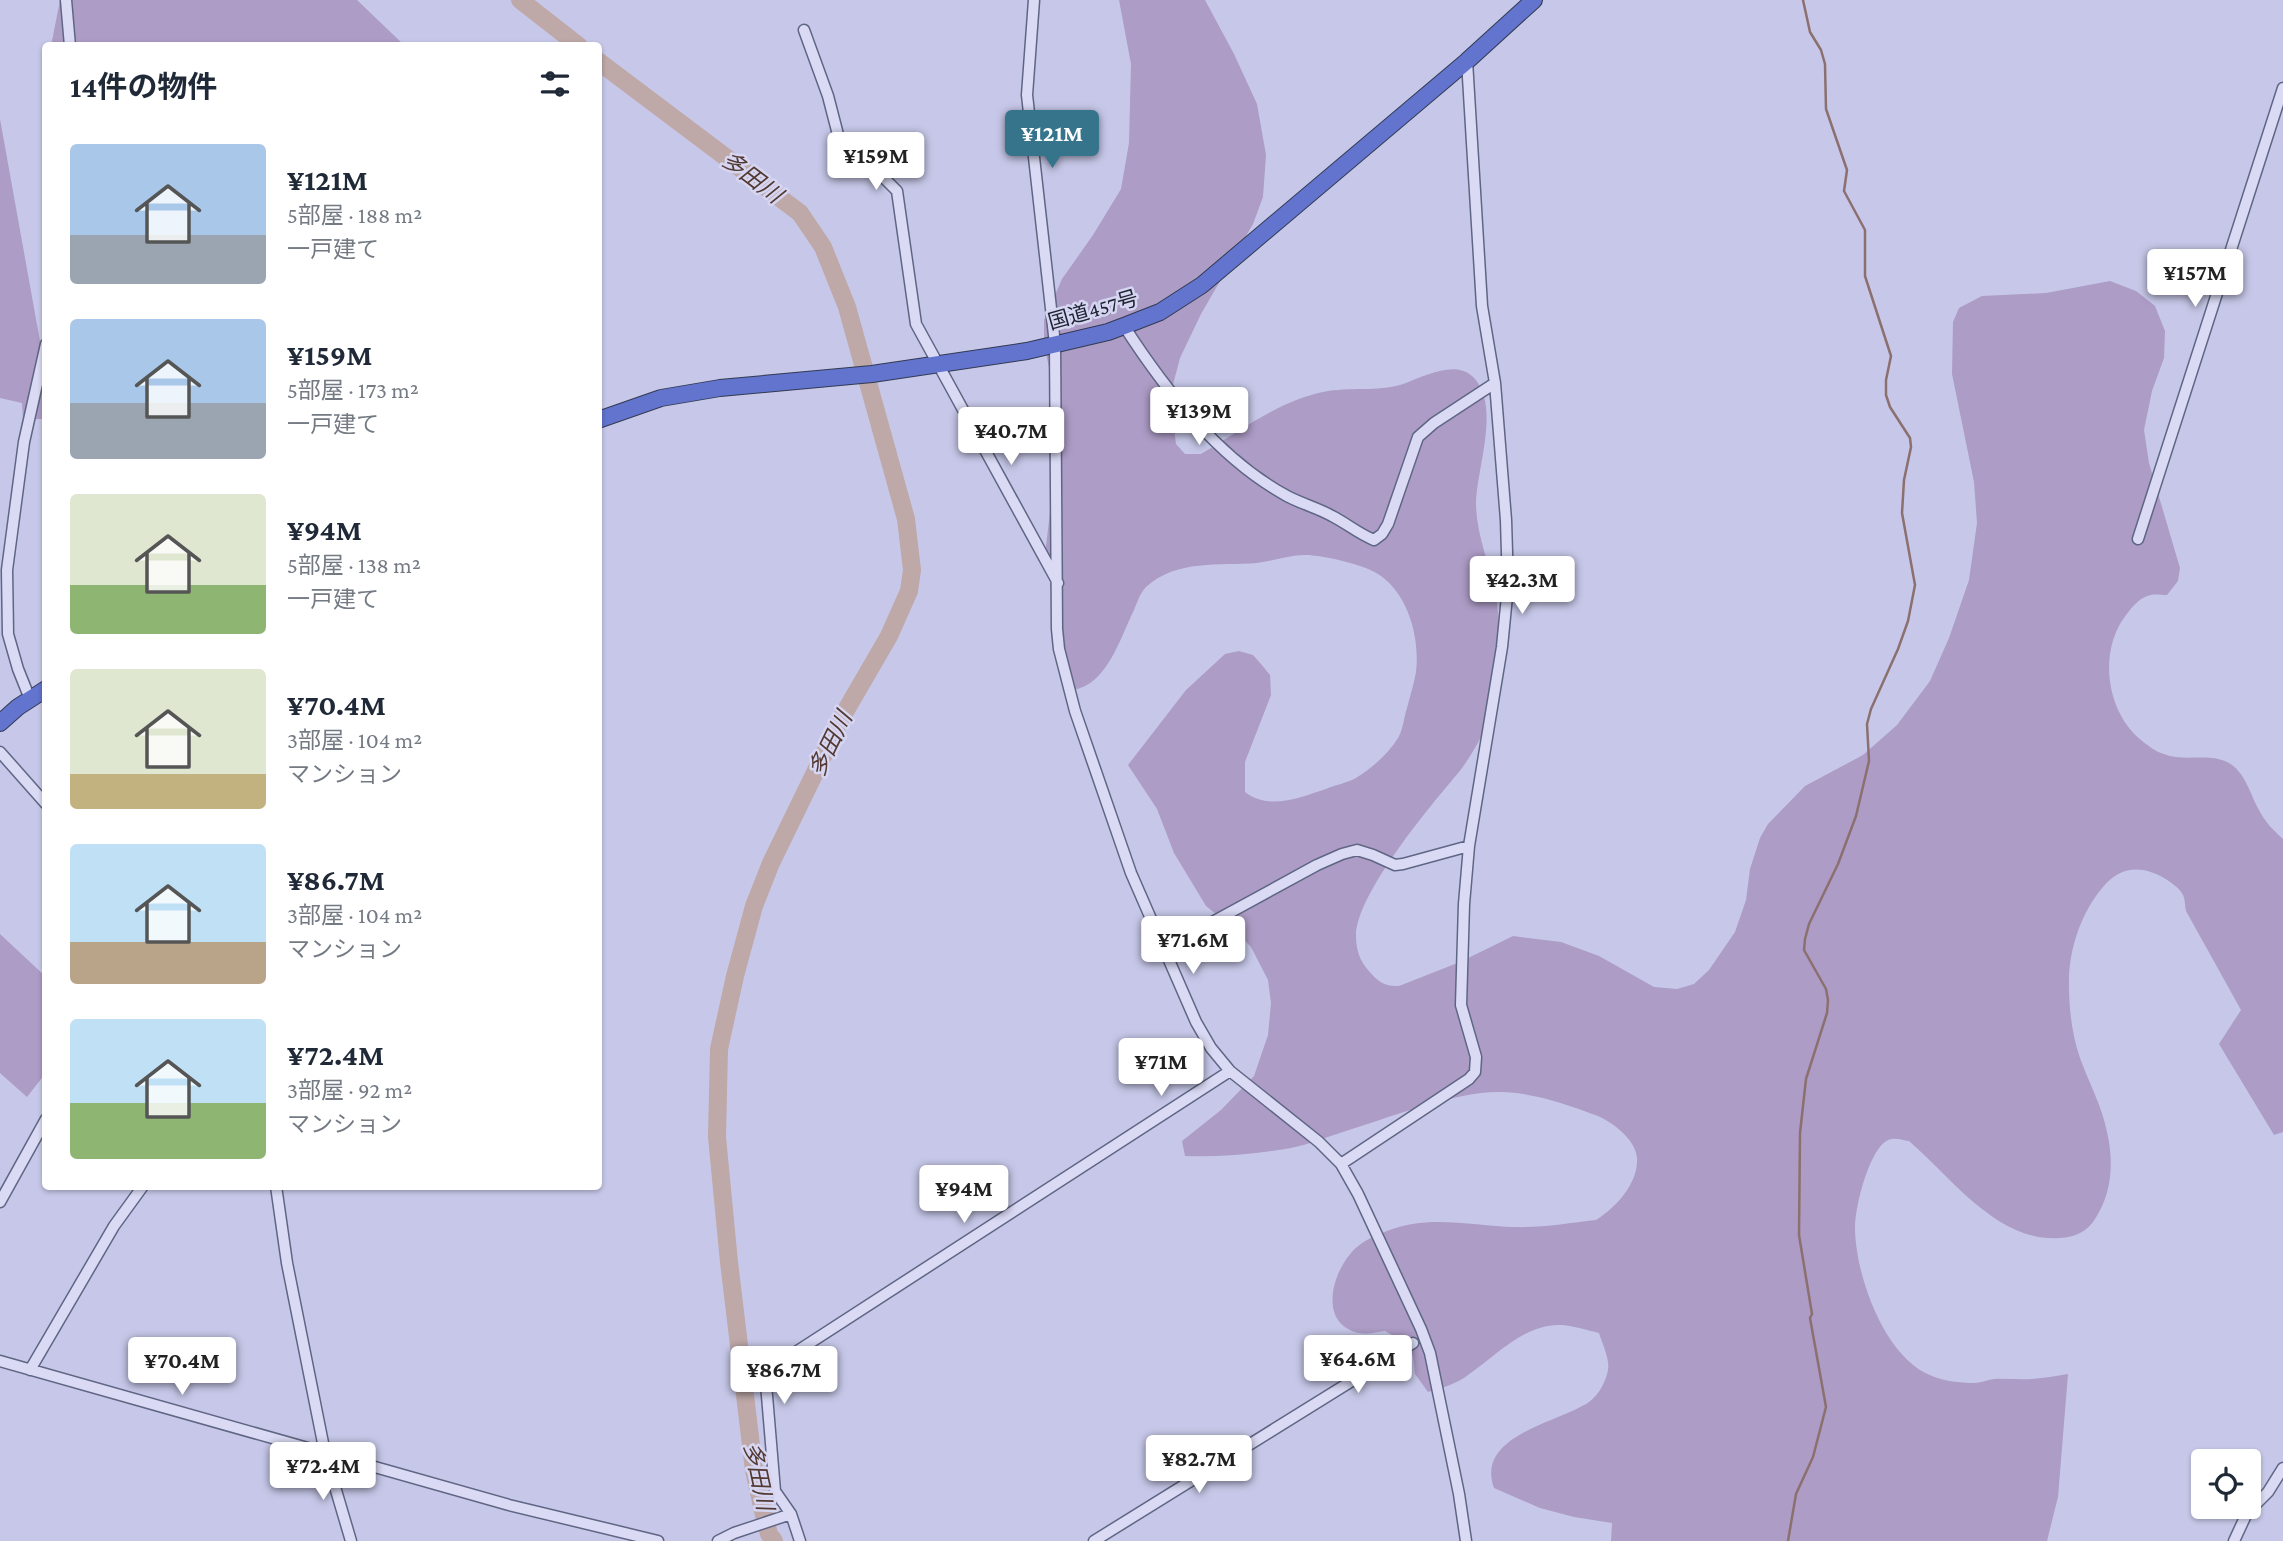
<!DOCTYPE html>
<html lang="ja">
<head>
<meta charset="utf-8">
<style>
	:root { --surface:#fff; --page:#f2f2f3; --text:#1f2937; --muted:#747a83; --accent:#35748b }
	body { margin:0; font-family:"Crimson Pro","Noto Sans JP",serif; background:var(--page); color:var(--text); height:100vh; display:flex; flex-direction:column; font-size:26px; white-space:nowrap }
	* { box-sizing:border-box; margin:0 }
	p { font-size:23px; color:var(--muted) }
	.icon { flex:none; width:38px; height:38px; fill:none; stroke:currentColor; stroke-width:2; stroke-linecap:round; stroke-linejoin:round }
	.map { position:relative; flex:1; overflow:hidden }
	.drawer { position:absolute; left:42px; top:42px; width:560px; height:1148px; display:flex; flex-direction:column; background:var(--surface); border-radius:7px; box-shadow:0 2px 5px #0004 }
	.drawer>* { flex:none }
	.tools { position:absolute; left:2191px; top:1449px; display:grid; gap:14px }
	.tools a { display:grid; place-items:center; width:70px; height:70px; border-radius:7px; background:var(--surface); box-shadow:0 2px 5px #0004; font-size:35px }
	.price { position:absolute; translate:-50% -60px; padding:0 16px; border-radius:7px; background:#fff; color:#222; font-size:23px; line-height:46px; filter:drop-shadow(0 2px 4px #0008) }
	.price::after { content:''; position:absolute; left:50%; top:42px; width:21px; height:16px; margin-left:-10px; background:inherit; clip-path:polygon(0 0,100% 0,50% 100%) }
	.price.on { background:var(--accent); color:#fff }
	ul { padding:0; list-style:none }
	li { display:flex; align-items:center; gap:21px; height:175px; padding:0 28px }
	li span { display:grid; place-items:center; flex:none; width:196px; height:140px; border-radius:7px; color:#555 }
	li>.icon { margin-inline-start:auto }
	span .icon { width:84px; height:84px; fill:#fffc; stroke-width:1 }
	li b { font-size:30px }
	h2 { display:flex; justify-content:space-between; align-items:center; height:84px; padding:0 28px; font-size:30px }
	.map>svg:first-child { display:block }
	.green { fill:#ad9cc6 }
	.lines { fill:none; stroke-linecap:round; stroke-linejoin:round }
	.stream { stroke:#8b706f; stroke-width:2.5 }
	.river { stroke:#bea8a8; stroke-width:18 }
	.minor-casing { stroke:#5f6683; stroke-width:13 }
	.highway-casing { stroke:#323a51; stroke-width:18 }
	.minor { stroke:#dadaf5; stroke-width:10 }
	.highway { stroke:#6274ce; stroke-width:16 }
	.labels { text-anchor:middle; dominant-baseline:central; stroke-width:5; stroke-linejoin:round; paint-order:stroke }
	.street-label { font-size:21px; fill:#202535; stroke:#d6d6f2 }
	.water-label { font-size:23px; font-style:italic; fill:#533932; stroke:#d6d6f2 }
</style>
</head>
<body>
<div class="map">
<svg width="2283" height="1541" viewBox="0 0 2283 1541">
	<rect width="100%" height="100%" fill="#c7c8e9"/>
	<!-- green -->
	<path class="green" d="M60 0H357L404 45 51 46Z
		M1119 0H1205L1234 54 1257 104 1266 155 1263 197 1253 224 1201 314 1180 358 1170 396 1176 444 1185 454H1201C1242 430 1281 399 1328 391 1355 387 1382 392 1406 383 1427 375 1458 359 1475 379 1500 408 1477 467 1476 503 1476 535 1490 564 1496 596 1501 627 1499 655 1496 685 1495 694 1495 704 1492 712 1485 732 1472 755 1459 772 1431 805 1356 894 1356 936 1356 950 1360 961 1368 970 1377 981 1385 987 1399 986L1460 962 1513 936 1561 942 1599 956 1654 987 1677 989 1694 984 1709 970 1735 932 1746 900 1750 869 1760 838 1768 824 1805 786 1863 755 1897 725 1930 681 1949 638 1969 580 1977 523 1974 482 1952 374 1953 322 1959 308 1982 296 2046 293 2110 281 2136 291 2155 306 2165 331 2164 358 2152 391 2144 430 2149 463 2180 568 2178 581 2167 595C2162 595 2156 594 2151 595 2140 597 2133 606 2126 615 2098 651 2106 712 2141 740 2147 745 2156 752 2164 754 2185 763 2212 751 2232 765 2246 775 2251 796 2259 810 2265 822 2273 830 2283 839V1132L2274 1135 2219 1044 2241 1010 2186 911C2185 906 2185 899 2183 895 2180 888 2170 882 2164 878 2142 865 2120 866 2103 887 2081 912 2068 952 2069 985 2069 1009 2072 1035 2080 1058 2089 1083 2102 1106 2107 1132 2114 1162 2112 1193 2095 1219 2087 1232 2075 1237 2060 1238 1998 1243 1952 1178 1909 1141 1903 1140 1895 1137 1888 1140 1869 1149 1855 1207 1855 1227 1855 1274 1884 1358 1932 1376 1944 1381 1960 1383 1974 1383 1980 1383 1987 1380 1994 1379 2007 1378 2019 1380 2032 1379 2044 1378 2056 1376 2068 1374L2058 1497 2047 1541H1611L1612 1523 1574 1517 1540 1508 1494 1488C1475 1435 1558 1423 1589 1402 1599 1395 1606 1381 1608 1370 1610 1359 1602 1343 1599 1333 1587 1330 1574 1326 1562 1325 1525 1323 1496 1356 1468 1375 1456 1384 1442 1388 1428 1392L1415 1374 1413 1356 1404 1342 1385 1331C1374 1333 1359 1336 1348 1329 1321 1314 1334 1272 1351 1253 1360 1242 1374 1236 1387 1231 1428 1214 1473 1226 1515 1227 1542 1228 1569 1223 1596 1220 1615 1208 1636 1186 1637 1162 1639 1142 1614 1123 1598 1116 1566 1104 1535 1093 1501 1092 1457 1091 1394 1116 1352 1129 1332 1135 1311 1144 1291 1148 1256 1154 1220 1157 1185 1156L1182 1141 1221 1110 1254 1076 1268 1035 1271 1003 1268 980 1251 947 1230 925 1206 906 1174 853 1157 809 1128 765 1186 690 1225 654 1239 651 1253 655 1261 664 1270 675 1271 695 1245 762V792C1269 811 1301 797 1326 789 1335 785 1347 783 1356 778 1371 769 1388 754 1398 738 1403 730 1404 717 1407 708 1410 696 1414 684 1416 672 1420 639 1409 596 1381 576 1367 565 1323 555 1305 555 1289 555 1273 561 1257 563 1219 566 1177 559 1146 587 1140 593 1137 603 1134 610 1120 638 1107 686 1072 690L1058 652 1046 546 1055 470 1051 377 1044 344V320L1062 279 1093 235 1121 189 1129 143 1131 64Z
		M0 119 45 369V419H23L22 403 0 398Z
		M0 934 45 976V1074L27 1097 0 1073Z"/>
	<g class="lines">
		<!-- stream -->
		<path class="stream" d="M1788 1541 1796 1494 1813 1457 1826 1407 1810 1318 1812 1314 1799 1235 1800 1133 1806 1079 1827 1013 1828 1000 1826 989 1804 950 1805 939 1809 924 1838 864 1856 816 1869 761 1867 724 1871 709 1898 649 1908 621 1915 585 1902 513 1904 480 1911 447 1910 438 1890 407 1886 395V380L1891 356 1865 276V230L1844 191 1847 170 1826 109 1825 64 1821 50 1810 32 1803 0"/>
		<!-- river -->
		<path class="river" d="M520 0 579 46
			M598 61 800 213 823 247 847 307 906 519 912 570 909 591 889 636 842 717 771 863 754 906 735 976 719 1049 717 1137 729 1262 754 1470 764 1515 769 1534 774 1541"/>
		<defs>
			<path id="minor" d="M66 0 70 46
				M1034 0 1027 95 1055 344 1057 629 1059 649 1075 711 1131 873 1196 1022 1211 1048 1230 1071 1319 1142 1341 1164 1358 1194 1421 1329 1430 1353 1459 1494 1466 1541
				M804 30 828 96 843 154 853 166 880 174 897 191 916 324 1058 583
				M1124 326C1166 391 1219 459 1287 496 1302 504 1318 508 1332 516 1346 523 1359 534 1374 540L1382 534 1388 524 1418 437 1434 423 1495 383
				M2138 539 2283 88
				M30 699 18 669 8 634 7 570 24 442 46 344
				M0 752 46 804
				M1165 948 1317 865 1342 854 1357 850 1373 855 1395 865 1403 864 1469 846
				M1341 1164 1469 1079 1475 1072 1476 1057 1461 1005 1464 904 1469 846 1502 647 1508 586 1506 520 1495 383 1482 306 1467 61
				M276 1186 287 1263 325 1453 351 1541
				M0 1202 46 1119
				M0 1361 509 1505 658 1541
				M30 1370 114 1226 143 1186
				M718 1541 734 1533 791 1514
				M800 1541 791 1514 775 1491 765 1372 1230 1071
				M1094 1541 1413 1343
				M2234 1541 2247 1513 2268 1492 2283 1468"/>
			<path id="highway" d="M598 420 661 398 720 388 872 374 1027 351 1108 332 1124 326 1160 312 1202 285 1467 61 1534 0
				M0 723 18 707 46 689"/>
		</defs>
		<!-- minor casing -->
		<use href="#minor" class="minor-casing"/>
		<!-- highway casing -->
		<use href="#highway" class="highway-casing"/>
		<!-- minor -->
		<use href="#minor" class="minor"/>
		<!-- highway -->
		<use href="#highway" class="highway"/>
	</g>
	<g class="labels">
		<!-- street labels -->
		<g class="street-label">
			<text transform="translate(1093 310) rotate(-16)">国道457号</text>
		</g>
		<!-- water labels -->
		<g class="water-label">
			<text transform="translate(752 177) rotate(37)">多田川</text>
			<text transform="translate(830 744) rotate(-64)">多田川</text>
			<text transform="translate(759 1476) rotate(78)">多田川</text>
		</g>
	</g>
</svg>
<div class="tools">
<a><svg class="icon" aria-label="locate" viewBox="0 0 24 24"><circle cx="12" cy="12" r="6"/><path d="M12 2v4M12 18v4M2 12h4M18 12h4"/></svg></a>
</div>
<b class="price on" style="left:1052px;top:170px">¥121M</b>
<b class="price" style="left:876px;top:192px">¥159M</b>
<b class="price" style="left:2195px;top:309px">¥157M</b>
<b class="price" style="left:1199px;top:447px">¥139M</b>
<b class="price" style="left:1011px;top:467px">¥40.7M</b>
<b class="price" style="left:1522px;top:616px">¥42.3M</b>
<b class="price" style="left:1193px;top:976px">¥71.6M</b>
<b class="price" style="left:1161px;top:1098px">¥71M</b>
<b class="price" style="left:964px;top:1225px">¥94M</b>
<b class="price" style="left:1358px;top:1395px">¥64.6M</b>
<b class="price" style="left:182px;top:1397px">¥70.4M</b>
<b class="price" style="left:784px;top:1406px">¥86.7M</b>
<b class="price" style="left:1199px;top:1495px">¥82.7M</b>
<b class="price" style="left:323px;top:1502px">¥72.4M</b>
<section class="drawer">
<h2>14件の物件<svg class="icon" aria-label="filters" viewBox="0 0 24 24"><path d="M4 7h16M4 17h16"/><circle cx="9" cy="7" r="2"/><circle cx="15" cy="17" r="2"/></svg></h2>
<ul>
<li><span style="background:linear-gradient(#a9c7e8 65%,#9aa5b1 0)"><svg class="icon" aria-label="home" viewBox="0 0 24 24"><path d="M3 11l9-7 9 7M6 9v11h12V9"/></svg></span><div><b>¥121M</b><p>5部屋 · 188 m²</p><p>一戸建て</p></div></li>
<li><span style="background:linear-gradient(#a9c7e8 60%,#9aa5b1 0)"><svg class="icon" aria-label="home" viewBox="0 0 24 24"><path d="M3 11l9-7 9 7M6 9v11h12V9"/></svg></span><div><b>¥159M</b><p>5部屋 · 173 m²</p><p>一戸建て</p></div></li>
<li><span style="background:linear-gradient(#dfe7d0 65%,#8fb573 0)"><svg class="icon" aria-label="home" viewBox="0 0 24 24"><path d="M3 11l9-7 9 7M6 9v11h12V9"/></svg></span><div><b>¥94M</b><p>5部屋 · 138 m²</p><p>一戸建て</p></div></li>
<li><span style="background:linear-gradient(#dfe7d0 75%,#c2b280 0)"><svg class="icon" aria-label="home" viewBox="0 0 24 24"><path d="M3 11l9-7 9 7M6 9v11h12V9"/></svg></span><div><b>¥70.4M</b><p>3部屋 · 104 m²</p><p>マンション</p></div></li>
<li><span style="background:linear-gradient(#bfe0f5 70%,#b9a48a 0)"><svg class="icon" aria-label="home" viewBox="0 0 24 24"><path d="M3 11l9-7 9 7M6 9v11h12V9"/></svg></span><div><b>¥86.7M</b><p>3部屋 · 104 m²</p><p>マンション</p></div></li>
<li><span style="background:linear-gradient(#bfe0f5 60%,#8fb573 0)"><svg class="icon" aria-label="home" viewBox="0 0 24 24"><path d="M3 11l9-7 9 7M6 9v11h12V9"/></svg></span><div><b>¥72.4M</b><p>3部屋 · 92 m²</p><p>マンション</p></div></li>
</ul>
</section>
</div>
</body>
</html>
